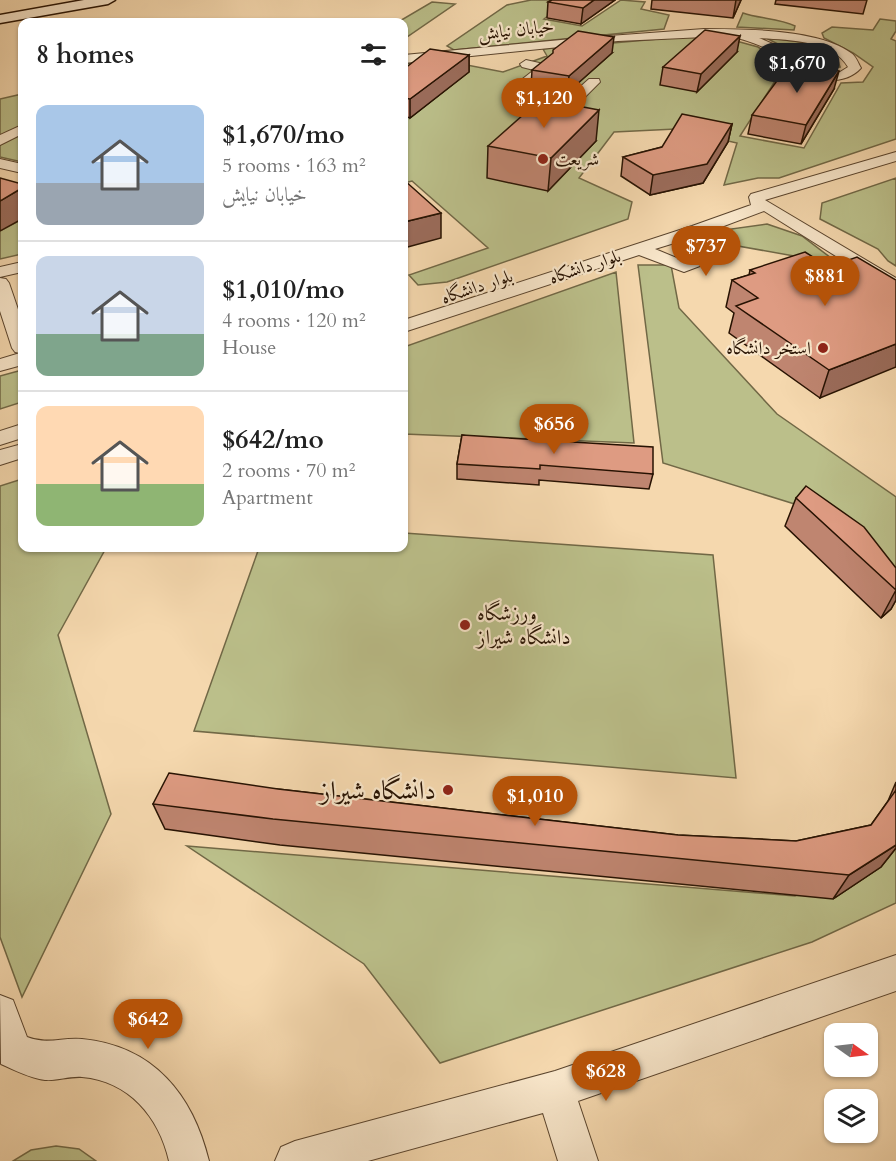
<!DOCTYPE html>
<html lang="en">
<head>
<meta charset="utf-8">
<style>
	:root { --surface:#fff; --page:#f2f2f2; --text:#222; --muted:#767676; --line:#e0e0e0; --accent:#b45309 }
	body { margin:0; font-family:Cardo,Amiri,serif; background:var(--page); color:var(--text); height:100vh; display:flex; flex-direction:column; font-size:22px; white-space:nowrap }
	* { box-sizing:border-box; margin:0 }
	p { font-size:20px; color:var(--muted) }
	.icon { flex:none; width:33px; height:33px; fill:none; stroke:currentColor; stroke-width:2; stroke-linecap:round; stroke-linejoin:round }
	.map { position:relative; flex:1; overflow:hidden }
	.details { position:absolute; left:18px; top:18px; width:390px; height:534px; display:flex; flex-direction:column; background:var(--surface); border-radius:12px; box-shadow:0 2px 4px #0004 }
	.details>* { flex:none }
	.needle { width:39px; rotate:104deg }
	.tools { position:absolute; left:824px; top:1023px; display:grid; gap:12px }
	.tools a { display:grid; place-items:center; width:54px; height:54px; border-radius:12px; background:var(--surface); box-shadow:0 2px 4px #0004; font-size:30px }
	.price { position:absolute; translate:-50% -51px; padding:0 14px; border-radius:21px; background:var(--accent); color:#fff; font-size:20px; line-height:39px; filter:drop-shadow(0 2px 3px #0008) }
	.price::after { content:''; position:absolute; left:50%; top:36px; width:18px; height:14px; margin-left:-9px; background:inherit; clip-path:polygon(0 0,100% 0,50% 100%) }
	.price.selected { background:#222; color:#fff }
	ul { padding:0; list-style:none }
	li { display:flex; align-items:center; gap:18px; height:150px; padding:0 18px }
	li+li { border-top:2px solid var(--line) }
	li span { display:grid; place-items:center; flex:none; width:168px; height:120px; border-radius:12px; color:#555 }
	li>.icon { margin-inline-start:auto }
	span .icon { width:72px; height:72px; fill:#fffc; stroke-width:1 }
	li b { font-size:26px }
	h2 { display:flex; justify-content:space-between; align-items:center; height:72px; padding:0 18px; font-size:26px }
	.map>svg:first-child { display:block }
	.green { fill:#bbbf8a; stroke:#716846; stroke-width:1.5 }
	.lines { fill:none; stroke-linecap:round; stroke-linejoin:round }
	.street-casing { stroke:#5a442d; stroke-width:2 }
	.secondary-casing { stroke:#271202; stroke-width:3 }
	.street { fill:#f8e6ca; fill-rule:evenodd }
	.secondary { fill:#f8e6ca; fill-rule:evenodd }
	.wall { fill:#bf8570; stroke:#271202; stroke-width:1.5 }
	.shaded-wall { fill:#9b6c5b; stroke:#271202; stroke-width:1.5 }
	.building { fill:#de9b82; stroke:#271202; stroke-width:1.5 }
	.poi-dot { fill:#8f2418; stroke:#f8e6ca; stroke-width:2 }
	.labels { text-anchor:middle; dominant-baseline:central; stroke-width:4.5; stroke-linejoin:round; paint-order:stroke }
	.far-street-label { font-size:18px; fill:#271202; stroke:#f8e6ca }
	.far-poi-label { font-size:18px; fill:#271202; stroke:#f8e6ca; text-anchor:start }
	.poi-label { font-size:21px; fill:#271202; stroke:#f8e6ca; text-anchor:start }
	.near-poi-label { font-size:26px; fill:#271202; stroke:#f8e6ca; text-anchor:end }
</style>
</head>
<body>
<div class="map">
<svg width="896" height="1161" viewBox="0 0 896 1161">
	<rect width="100%" height="100%" fill="#f5d8ae"/>
	<filter id="stains"><feTurbulence type="fractalNoise" baseFrequency=".00333" numOctaves="4"/><feColorMatrix values="0 0 0 0 .2 0 0 0 0 .09 0 0 0 0 .02 0 0 0 .5 -.17"/></filter>
	<radialGradient id="worn" r=".72"><stop offset=".6" stop-color="#630" stop-opacity="0"/><stop offset="1" stop-color="#630" stop-opacity=".3"/></radialGradient>
	<!-- green -->
	<path class="green" d="M531 0H569L544 19 582 26 621 0 645 2 641 9 669 15 664 29 454 50 447 46 507 5Z
		M432 2 455 4 404 39V22H398Z
		M743 13C760 19 779 18 795 26L794 30 737 27Z
		M880 19 896 21V31L891 39 896 41V139L779 178H758L724 185 737 143 676 129 614 132 579 178 632 202 628 219 447 282 418 285 409 275 488 248 412 181 404 183V64L441 60 503 72 547 56 543 49 682 37 729 39 758 47 788 66 777 78 740 136 804 148 841 83 863 82 873 67 853 53 824 38 822 33 832 27 873 30Z
		M766 38C787 40 834 42 840 67L812 69 798 54Z
		M22 94V162L0 157V99Z
		M896 178V266L888 261 878 249 820 219 822 203Z
		M22 219V254L0 259V231Z
		M767 224 802 236 839 264 738 246 731 229Z
		M638 265H671L679 308 777 414 896 497V579L817 511 663 463Z
		M616 272 634 443 404 434V347Z
		M22 370V402L0 409V376Z
		M22 479V548H106L58 635 111 814 22 997 0 937V486Z
		M404 533 713 555 736 778 194 731 259 548H404Z
		M896 837V903L812 942 440 1063 364 964 187 846 795 896Z
		M56 1146 79 1149 96 1161H13L31 1150Z"/>
	<g class="lines">
		<defs>
			<path id="street" d="M704 29C743 29 819 29 851 53 856 56 858 63 861 68 846 85 814 83 796 71 791 67 788 61 783 57 770 49 741 37 726 36L618 41 404 63V55L582 38ZM759 38C787 40 833 40 848 67L840 72 815 70 803 64 792 52Z
				M526 60 548 65 550 68 526 89 570 96 589 79H599L600 82 578 104 573 105 511 94 509 91 511 88 534 70 522 67 520 64Z
				M22 125V134L0 145V135Z
				M896 152V161L765 200 896 278V291L890 290 764 211 708 232 724 254 721 258 684 272 639 255 404 332V320L692 226 751 205 749 197 751 194ZM694 237 705 252 684 261 655 249Z
				M0 159 22 164V173L0 168Z
				M22 262V272L0 277V267Z
				M0 278 6 279 9 283 22 321V365L0 371V359L20 353 15 352 12 348 0 311Z
				M22 424V438L0 445V431Z
				M22 444V458L0 465V450Z
				M896 955V991L578 1101 598 1161H558L543 1113 368 1161H275L281 1147 295 1141 555 1071Z
				M0 995 13 1000 27 1037C47 1045 62 1037 82 1039 154 1046 193 1095 209 1161H169C159 1117 129 1081 82 1077 69 1076 57 1081 45 1080 30 1078 14 1070 1 1064Z"/>
			<path id="secondary" d="M84 0H115L108 4 0 23V15Z"/>
		</defs>
		<!-- street casing -->
		<use href="#street" class="street-casing"/>
		<!-- secondary casing -->
		<use href="#secondary" class="secondary-casing"/>
		<!-- street -->
		<use href="#street" class="street"/>
		<!-- secondary -->
		<use href="#secondary" class="secondary"/>
	</g>
	<!-- wall -->
	<path class="wall" d="M552 0H615L581 24 547 18 548 2Z
		M652 0H741L733 18 651 9Z
		M776 0H867L863 14 775 4Z
		M737 52 697 92 660 85 663 67Z
		M612 53 567 93 531 87 532 70Z
		M469 55V72L410 118 404 116V69Z
		M834 89 801 144 748 134 752 115Z
		M732 124 728 142 703 183 650 195 621 176 623 157 662 147Z
		M596 141 548 191 487 178 488 146Z
		M829 267 896 280 820 398 729 333 734 313 726 307 732 280 749 275 750 270Z
		M462 435 653 474 649 489 539 480V485L457 479V464Z
		M796 498 896 568V600L891 609 881 618 785 526Z
		M896 782V848L881 867 833 899 280 845 165 829 153 804 278 789 678 835 796 841 871 825 888 801Z"/>
	<!-- shaded-wall -->
	<path class="shaded-wall" d="M594 0H615L581 24 583 8Z
		M736 0H741L733 18Z
		M740 36 737 52 697 92 701 74Z
		M614 37 612 53 567 93 569 76Z
		M469 55V72L410 118V99Z
		M839 71 834 89 801 144 806 125Z
		M599 110 596 141 548 191 551 158Z
		M732 124 728 142 703 183 650 195 653 175Z
		M22 188V219L0 231V201Z
		M441 213V238L404 248V222Z
		M896 344V367L820 398 829 370Z
		M896 590V600L891 609 881 618Z
		M896 845V848L881 867 833 899 849 875Z"/>
	<!-- building -->
	<path class="building" d="M552 0H594L583 8 548 2Z
		M705 30 740 36 701 74 663 67Z
		M578 31 614 37 569 76 532 70 553 53V50Z
		M430 49 469 55 410 99 404 98V69Z
		M790 63 839 71 806 125 752 115Z
		M541 99 599 110 551 158 488 146Z
		M682 114 732 124 707 164 653 175 623 157 662 147Z
		M0 178 22 184V188L0 201Z
		M404 180 441 213 404 222Z
		M805 252 829 267 857 257 896 280V344L829 370 736 306 758 298 732 280 755 273 750 270Z
		M462 435 653 447V474L540 465V469L457 464Z
		M806 486 864 527 896 568V590L796 498Z
		M169 773 278 789 678 835 796 841 871 825 896 790V845L849 875 273 819 153 804Z"/>
	<!-- markers -->
	<g class="poi-dot">
		<circle cx="543" cy="159" r="6"/>
		<circle cx="823" cy="348" r="6"/>
		<circle cx="465" cy="625" r="6"/>
		<circle cx="448" cy="790" r="6"/>
	</g>
	<g class="labels">
		<!-- far-street labels -->
		<g class="far-street-label">
			<text transform="translate(516 30) rotate(-6)">خیابان نیایش</text>
			<text transform="translate(585 267) rotate(-18)">بلوار دانشکاه</text>
			<text transform="translate(477 287) rotate(-18)">بلوار دانشگاه</text>
		</g>
		<!-- far-poi labels -->
		<g class="far-poi-label">
			<text x="555" y="159">شریعت</text>
			<text x="811" y="348" text-anchor="end">استخر دانشگاه</text>
		</g>
		<!-- poi labels -->
		<g class="poi-label">
			<text x="477" y="613">ورزشگاه<tspan x="477" dy="24">دانشگاه شیراز</tspan></text>
		</g>
		<!-- near-poi labels -->
		<g class="near-poi-label">
			<text x="436" y="790">دانشگاه شیراز</text>
		</g>
	</g>
	<rect width="100%" height="100%" filter="url(#stains)"/>
	<rect width="100%" height="100%" fill="url(#worn)"/>
</svg>
<div class="tools">
<a><svg class="needle" viewBox="-14 -14 28 28"><path d="M0-13l5 13h-10z" fill="#e53935"/><path d="M0 13l5-13h-10z" fill="#767676"/></svg></a>
<a><svg class="icon" aria-label="layers" viewBox="0 0 24 24"><path d="M12 4l9 5-9 5-9-5zM3 14l9 5 9-5"/></svg></a>
</div>
<b class="price selected" style="left:797px;top:94px">$1,670</b>
<b class="price" style="left:544px;top:129px">$1,120</b>
<b class="price" style="left:706px;top:277px">$737</b>
<b class="price" style="left:825px;top:307px">$881</b>
<b class="price" style="left:554px;top:455px">$656</b>
<b class="price" style="left:535px;top:827px">$1,010</b>
<b class="price" style="left:148px;top:1050px">$642</b>
<b class="price" style="left:606px;top:1102px">$628</b>
<section class="details">
<h2>8 homes<svg class="icon" aria-label="filters" viewBox="0 0 24 24"><path d="M4 7h16M4 17h16"/><circle cx="9" cy="7" r="2"/><circle cx="15" cy="17" r="2"/></svg></h2>
<ul>
<li><span style="background:linear-gradient(#a9c7e8 65%,#9aa5b1 0)"><svg class="icon" aria-label="home" viewBox="0 0 24 24"><path d="M3 11l9-7 9 7M6 9v11h12V9"/></svg></span><div><b>$1,670/mo</b><p>5 rooms · 163 m²</p><p>خیابان نیایش</p></div></li>
<li><span style="background:linear-gradient(#c9d6e8 65%,#7fa58c 0)"><svg class="icon" aria-label="home" viewBox="0 0 24 24"><path d="M3 11l9-7 9 7M6 9v11h12V9"/></svg></span><div><b>$1,010/mo</b><p>4 rooms · 120 m²</p><p>House</p></div></li>
<li><span style="background:linear-gradient(#ffd9b3 65%,#8fb573 0)"><svg class="icon" aria-label="home" viewBox="0 0 24 24"><path d="M3 11l9-7 9 7M6 9v11h12V9"/></svg></span><div><b>$642/mo</b><p>2 rooms · 70 m²</p><p>Apartment</p></div></li>
</ul>
</section>
</div>
</body>
</html>
